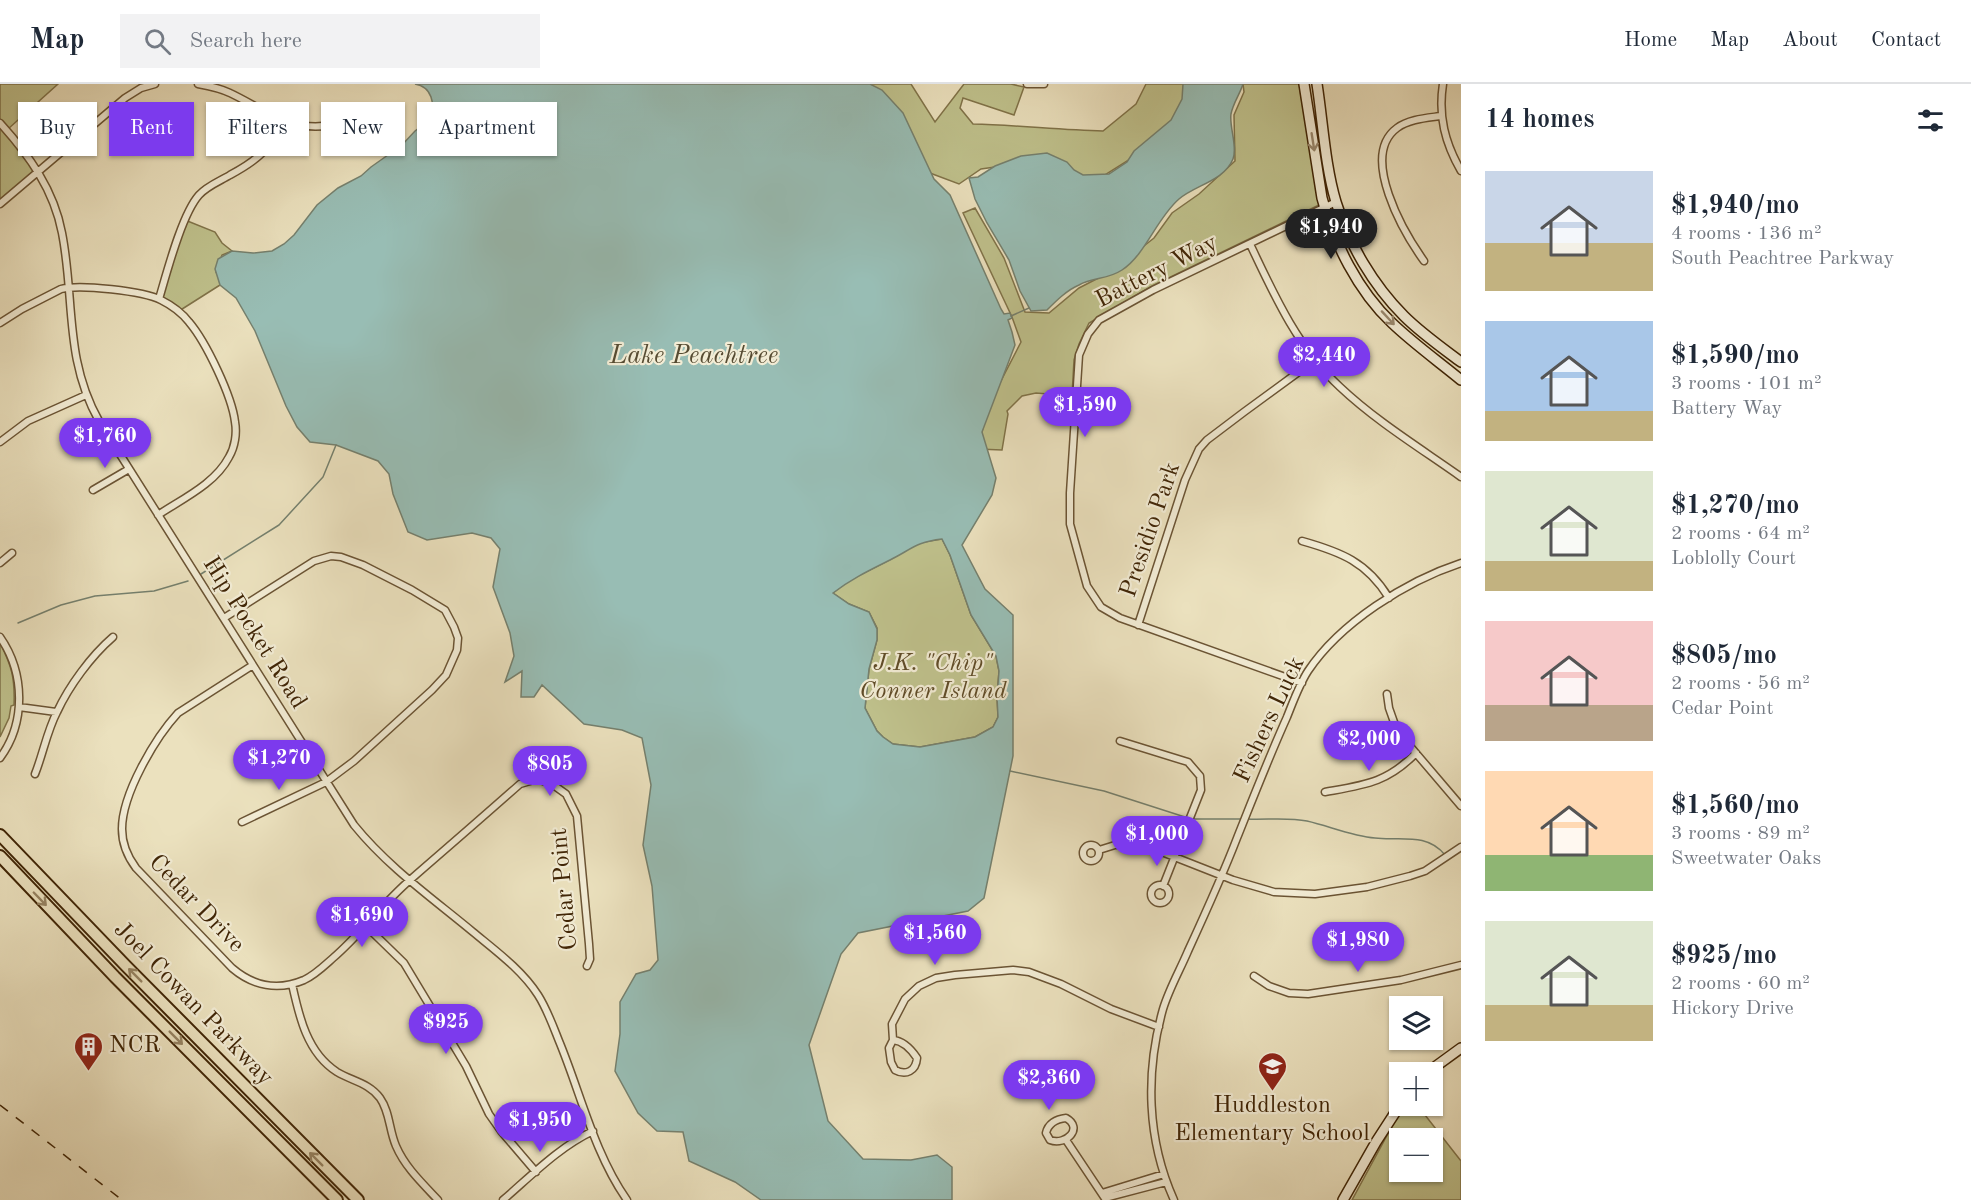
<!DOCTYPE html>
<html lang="en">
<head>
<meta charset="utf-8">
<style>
	:root { --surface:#fff; --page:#f2f2f3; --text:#1f2937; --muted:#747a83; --line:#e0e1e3; --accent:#7c3aed }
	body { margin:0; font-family:"Old Standard TT",serif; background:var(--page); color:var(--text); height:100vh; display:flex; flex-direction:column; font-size:22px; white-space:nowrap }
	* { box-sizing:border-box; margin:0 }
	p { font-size:20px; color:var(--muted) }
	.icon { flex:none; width:33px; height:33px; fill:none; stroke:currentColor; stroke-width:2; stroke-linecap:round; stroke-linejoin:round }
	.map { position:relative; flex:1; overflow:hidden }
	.side { display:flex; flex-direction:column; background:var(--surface); width:510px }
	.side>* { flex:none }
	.top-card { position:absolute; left:18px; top:18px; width:570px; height:54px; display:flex; gap:12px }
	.controls { position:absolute; left:1389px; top:912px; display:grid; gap:12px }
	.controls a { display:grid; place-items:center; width:54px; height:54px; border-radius:0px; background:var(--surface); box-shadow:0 2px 4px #0004; font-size:30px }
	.price { position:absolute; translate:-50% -51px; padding:0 14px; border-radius:21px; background:var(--accent); color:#fff; font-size:20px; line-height:39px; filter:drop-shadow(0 2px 3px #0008) }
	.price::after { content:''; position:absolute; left:50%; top:36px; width:18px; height:14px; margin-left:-9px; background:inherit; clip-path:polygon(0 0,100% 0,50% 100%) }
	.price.current { background:#222; color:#fff }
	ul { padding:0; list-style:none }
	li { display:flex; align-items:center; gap:18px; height:150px; padding:0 24px }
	li span { display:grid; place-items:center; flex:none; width:168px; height:120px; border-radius:0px; color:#555 }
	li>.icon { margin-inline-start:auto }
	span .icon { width:72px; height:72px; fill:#fffc; stroke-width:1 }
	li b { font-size:26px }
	h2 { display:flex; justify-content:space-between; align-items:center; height:72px; padding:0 24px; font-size:26px }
	.tag { padding:0 21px; border-radius:0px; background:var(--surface); box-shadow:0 2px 4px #0004; font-size:21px; line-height:54px }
	.tag.current { background:var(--accent); color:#fff }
	header { display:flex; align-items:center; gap:36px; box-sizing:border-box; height:84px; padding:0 30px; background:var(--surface); border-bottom:2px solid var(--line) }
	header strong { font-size:28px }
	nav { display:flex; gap:33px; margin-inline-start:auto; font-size:21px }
	.search { width:420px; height:54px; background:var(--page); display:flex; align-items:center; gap:15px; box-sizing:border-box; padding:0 21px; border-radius:0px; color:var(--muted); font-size:22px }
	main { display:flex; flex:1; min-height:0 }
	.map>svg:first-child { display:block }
	.green { fill:#bfc18c; stroke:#807349; stroke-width:1.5; fill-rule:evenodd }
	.water { fill:#98bdb4; stroke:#75806e; stroke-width:1.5; fill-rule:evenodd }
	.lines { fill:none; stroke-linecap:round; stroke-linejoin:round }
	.stream { stroke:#75806e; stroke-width:1.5 }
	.street-casing { stroke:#6b5434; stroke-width:9 }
	.secondary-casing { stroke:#402506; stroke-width:12 }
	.primary-casing { stroke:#402506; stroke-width:14 }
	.street { stroke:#f2ecd5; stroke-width:6 }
	.secondary { stroke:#f2ecd5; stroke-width:9 }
	.primary { stroke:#ebe1be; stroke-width:10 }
	.rail { stroke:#402506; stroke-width:1.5; stroke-dasharray:10 10; stroke-linecap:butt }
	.oneway { stroke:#99886e }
	.oneway2 { stroke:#968362 }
	.labels { text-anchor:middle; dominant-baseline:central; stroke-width:4.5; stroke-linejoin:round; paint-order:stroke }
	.street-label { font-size:24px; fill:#402506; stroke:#f2ecd5 }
	.park-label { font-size:24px; font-style:italic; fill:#604c28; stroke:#f2ecd5 }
	.poi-label { font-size:24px; fill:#402506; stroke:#f2ecd5; text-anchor:start }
	.water-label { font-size:26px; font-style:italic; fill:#564b32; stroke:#f2ecd5 }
</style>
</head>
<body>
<header>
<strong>Map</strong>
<div class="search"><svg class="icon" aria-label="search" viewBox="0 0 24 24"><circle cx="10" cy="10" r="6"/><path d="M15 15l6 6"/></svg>Search here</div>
<nav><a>Home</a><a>Map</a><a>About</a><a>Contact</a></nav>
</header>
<main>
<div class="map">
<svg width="1461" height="1116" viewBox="0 0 1461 1116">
	<rect width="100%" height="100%" fill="#ebe1be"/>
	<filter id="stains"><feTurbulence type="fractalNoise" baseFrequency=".00333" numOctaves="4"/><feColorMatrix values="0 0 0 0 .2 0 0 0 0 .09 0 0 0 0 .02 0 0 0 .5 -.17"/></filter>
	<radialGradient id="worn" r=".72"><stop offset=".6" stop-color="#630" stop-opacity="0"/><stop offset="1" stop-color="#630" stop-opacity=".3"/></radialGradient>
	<!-- green -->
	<path class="green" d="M0 0H58L8 45 39 87 0 120Z
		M853 0H911L935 38 964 0H1011L1024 3 1014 31 963 14 960 24 973 40C1017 41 1060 46 1103 47L1136 20 1146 0H1192L1186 40 1097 96 1038 77 981 85 959 100 922 86Z
		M1243 0H1299L1319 121 1152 202 1089 239 1079 260 1074 276 1072 312 1036 309 1022 312 1007 327 1008 330 1002 366 978 365 988 322 1021 258 1012 233 963 129 975 124 1004 174 1025 228 1049 229 1079 204 1112 187 1154 154 1172 129 1199 110 1235 77 1234 31 1244 8Z
		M185 136 215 148 222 159 232 167 222 171 216 188 219 193 220 201 179 227 159 215Z
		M942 455 950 471 971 531 996 572 999 587 997 613 998 633 993 643 975 653 920 663 893 660 883 653 877 647 865 624 869 585 877 556V544L869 528 849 520 833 509 848 497 893 474 918 459Z
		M0 559C12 582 15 595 14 621L11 622 9 634 0 653Z
		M1403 1022H1418L1461 1077V1116H1352ZM1400 1054H1432V1088H1400Z"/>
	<!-- water -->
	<path class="water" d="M415 0H870L882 6 903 29 934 95 950 111 1001 225 1004 230 1010 229 1012 234 1008 236 1012 248 1015 261 982 348 996 394 992 411 962 461 985 505 1013 531V672L984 814 968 827 858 849 841 870 809 961 828 1037 863 1075 911 1076 937 1071 952 1083V1116H761L735 1098 689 1077 683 1048 657 1047 638 1029 615 987 620 950V918L636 890 650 886 658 876 652 802 643 761 651 701 642 654 622 646 584 640 542 601 534 613H521L522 587 505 598 514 572 510 549 493 503 500 465 491 454 472 449 427 456 408 448 393 410 389 390 378 377 336 361 310 358 297 343 286 322 255 247 236 214 220 201 215 185 218 175 232 167 253 169 272 167 284 160 294 151 317 121 338 104 361 92 371 83 402 61 415 47 431 35C435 19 432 3 415 0ZM942 455 950 471 971 531 996 572 999 587 997 613 998 633 993 643 975 653 920 663 893 660 883 653 877 647 865 624 869 585 877 556V545L869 528 849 520 833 509C851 495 870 486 890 476 912 465 916 458 942 455Z
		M1183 0H1243C1240 10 1233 19 1231 30 1229 43 1238 63 1233 75 1224 97 1195 101 1179 115 1156 135 1146 170 1122 186 1107 196 1093 193 1079 201 1067 206 1056 217 1047 226L1031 227 1020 207 1009 176 987 139 975 115 969 94 978 93 995 82 1021 72 1047 69 1067 78 1074 86 1083 91 1109 90 1127 78 1134 67 1171 36 1182 15Z"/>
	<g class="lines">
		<!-- stream -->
		<path class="stream" d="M1011 232 1029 224
			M201 490 279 441 323 393 336 361
			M18 539 61 521 95 512 154 507 188 497
			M1010 687 1104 707 1188 734
			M1193 735H1242
			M1247 735C1266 736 1288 733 1307 737 1329 742 1352 752 1375 754 1399 757 1427 748 1445 771"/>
		<defs>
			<path id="street" d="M198 0C209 2 220 4 230 9 262 24 292 49 330 41
				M1027 0H1044
				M1443 0C1438 32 1445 59 1461 87
				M0 39C29 71 54 106 62 149 75 215 64 275 99 337L354 741C388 783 432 814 473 848 496 867 522 886 538 911 547 925 553 942 559 957 581 1010 594 1069 627 1116
				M0 120 125 14 141 4 155 0
				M1250 160C1274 211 1298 264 1340 303 1376 337 1420 364 1461 393
				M1424 177C1404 149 1359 72 1397 44 1409 35 1427 34 1441 32
				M159 215C167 188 182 130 199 111 207 102 220 97 230 91 258 76 270 65 284 37
				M0 239 22 225 61 205C80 200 143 207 161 216 171 221 182 229 189 238 206 258 232 312 235 338 237 349 235 363 229 373 215 400 182 415 158 431
				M0 358 28 337 86 311
				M93 406 129 385
				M1302 457C1341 468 1367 478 1389 514
				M0 479 12 469
				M224 534 314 477 331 472 341 473 363 481 412 506 445 526 454 543 458 554 457 566 446 591 432 606 354 677 326 698 242 738
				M1138 541 1185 396 1199 365 1207 356 1244 328 1315 276
				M0 553C25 589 26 639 0 674
				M253 581 178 629C155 654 122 710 122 745 122 759 127 772 136 784L232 884C253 902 278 907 304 896 315 891 324 882 333 874 361 850 382 820 410 796 447 764 484 732 520 700L537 695 552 700 566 710 577 732 589 860 590 875 587 882
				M1302 599 1120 534 1101 523 1087 502 1070 440V409L1079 271 1088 250 1099 236 1153 206 1336 118
				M1387 610 1389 624 1395 641 1403 654 1461 722
				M19 623 56 628
				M1120 657 1188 678 1200 692 1201 706 1163 802
				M35 690C43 670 47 647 57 628 69 602 91 572 113 553
				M1325 708C1364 701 1387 699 1416 669
				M1083 769a8 8 0 1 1 16 0a8 8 0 1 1-16 0Z
				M1099 766 1115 761 1139 759 1233 796 1274 808 1315 810 1367 803 1410 792 1425 787 1461 763
				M1151 810a9 9 0 1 1 18 0a9 9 0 1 1-18 0Z
				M366 842 404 879 466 982 489 1030 501 1047 536 1088
				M1254 892 1269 902 1289 909 1308 910 1401 896 1461 881
				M292 900C299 932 307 969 337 988 352 997 369 999 380 1014 390 1028 389 1046 396 1062 405 1083 422 1099 438 1116
				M893 956C904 957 911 965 917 974 916 987 906 992 895 986L891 978 889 964 893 956 892 940 905 915 919 902 936 894 955 891 1013 886 1029 888 1061 900 1111 925 1159 943
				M1066 1034C1084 1044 1066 1062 1050 1056L1046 1049C1048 1040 1056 1035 1066 1034Z
				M1066 1056 1106 1116
				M1102 1109 1164 1090
				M1105 1114 1166 1098
				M503 1116C531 1092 559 1063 593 1047
				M1174 1116C1147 1056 1145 989 1163 925 1169 905 1180 886 1188 867 1205 830 1222 793 1237 754 1253 714 1269 673 1287 633 1293 618 1299 601 1308 587 1340 539 1406 497 1461 479"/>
			<path id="secondary" d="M1304 0 1322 114C1334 159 1358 207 1392 239 1414 260 1438 277 1461 296
				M1317 0C1323 39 1325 81 1336 118 1349 160 1373 201 1404 232 1421 249 1441 263 1461 278
				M1428 988 1461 964
				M1343 1116 1376 1058 1400 1021"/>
			<path id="primary" d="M0 751 126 882 358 1116
				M0 772 115 893 337 1116"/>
		</defs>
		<!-- street casing -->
		<use href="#street" class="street-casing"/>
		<!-- secondary casing -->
		<use href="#secondary" class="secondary-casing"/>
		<!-- primary casing -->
		<use href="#primary" class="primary-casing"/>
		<!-- street -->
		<use href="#street" class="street"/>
		<!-- secondary -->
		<use href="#secondary" class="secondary"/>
		<!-- primary -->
		<use href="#primary" class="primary"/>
		<!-- rail -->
		<path class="rail" d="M0 1021 122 1116"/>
	</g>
	<!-- one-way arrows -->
	<defs><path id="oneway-shaft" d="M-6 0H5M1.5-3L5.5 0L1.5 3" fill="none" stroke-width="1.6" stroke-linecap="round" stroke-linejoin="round" transform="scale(1.5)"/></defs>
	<g class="oneway">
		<use href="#oneway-shaft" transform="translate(1313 58) rotate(81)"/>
		<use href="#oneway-shaft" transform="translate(1388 234) rotate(47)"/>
	</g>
	<g class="oneway2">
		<use href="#oneway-shaft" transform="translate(40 815) rotate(46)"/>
		<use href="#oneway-shaft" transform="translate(135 891) rotate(-135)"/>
		<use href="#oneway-shaft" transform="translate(176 954) rotate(45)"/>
		<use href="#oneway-shaft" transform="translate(316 1075) rotate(-135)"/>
	</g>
	<!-- icons -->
	<defs>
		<symbol id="building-pin" viewBox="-11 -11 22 30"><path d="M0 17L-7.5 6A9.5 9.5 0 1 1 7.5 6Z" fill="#8f2418" stroke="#f2ecd5"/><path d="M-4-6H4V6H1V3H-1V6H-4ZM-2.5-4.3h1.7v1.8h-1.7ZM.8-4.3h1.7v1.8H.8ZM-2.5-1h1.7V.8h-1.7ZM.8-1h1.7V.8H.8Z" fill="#fff"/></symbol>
		<symbol id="school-pin" viewBox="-11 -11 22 30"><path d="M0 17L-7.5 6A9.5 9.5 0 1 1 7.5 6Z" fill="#8f2418" stroke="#f2ecd5"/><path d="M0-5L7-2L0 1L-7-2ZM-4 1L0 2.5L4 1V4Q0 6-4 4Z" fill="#fff"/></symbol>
	</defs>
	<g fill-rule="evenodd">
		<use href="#building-pin" x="72" y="946" width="33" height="45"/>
		<use href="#school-pin" x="1256" y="966" width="33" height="45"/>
	</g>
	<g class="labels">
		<!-- street labels -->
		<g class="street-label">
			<text transform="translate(1157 188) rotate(-27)">Battery Way</text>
			<text transform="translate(1151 446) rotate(-71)">Presidio Park</text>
			<text transform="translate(254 549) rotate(58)">Hip Pocket Road</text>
			<text transform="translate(1270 636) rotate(-65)">Fishers Luck</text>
			<text transform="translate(565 805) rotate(-95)">Cedar Point</text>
			<text transform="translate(196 820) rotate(46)">Cedar Drive</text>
			<text transform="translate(193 920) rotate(46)">Joel Cowan Parkway</text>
		</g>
		<!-- park labels -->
		<g class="park-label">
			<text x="933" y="580">J.K. "Chip"<tspan x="933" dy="28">Conner Island</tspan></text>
		</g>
		<!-- poi labels -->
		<g class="poi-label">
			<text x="109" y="962">NCR</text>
			<text x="1272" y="1022" text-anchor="middle">Huddleston<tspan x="1272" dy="28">Elementary School</tspan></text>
		</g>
		<!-- water labels -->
		<g class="water-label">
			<text x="694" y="272">Lake Peachtree</text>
		</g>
	</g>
	<rect width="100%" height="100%" filter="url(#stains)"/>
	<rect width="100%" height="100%" fill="url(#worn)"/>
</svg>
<div class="controls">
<a><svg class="icon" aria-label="layers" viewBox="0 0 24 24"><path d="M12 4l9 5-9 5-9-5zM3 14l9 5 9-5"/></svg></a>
<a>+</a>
<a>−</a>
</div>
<b class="price current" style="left:1331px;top:176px">$1,940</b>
<b class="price" style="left:1324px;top:304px">$2,440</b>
<b class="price" style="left:1085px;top:354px">$1,590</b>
<b class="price" style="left:105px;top:385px">$1,760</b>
<b class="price" style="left:1369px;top:688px">$2,000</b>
<b class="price" style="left:279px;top:707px">$1,270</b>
<b class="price" style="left:550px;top:713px">$805</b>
<b class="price" style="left:1157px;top:783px">$1,000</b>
<b class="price" style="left:362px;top:864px">$1,690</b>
<b class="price" style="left:935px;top:882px">$1,560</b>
<b class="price" style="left:1358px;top:889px">$1,980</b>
<b class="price" style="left:446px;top:971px">$925</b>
<b class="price" style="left:1049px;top:1027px">$2,360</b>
<b class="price" style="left:540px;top:1069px">$1,950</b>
<div class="top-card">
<a class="tag">Buy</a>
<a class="tag current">Rent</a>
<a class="tag">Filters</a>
<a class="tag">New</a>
<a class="tag">Apartment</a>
</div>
</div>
<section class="side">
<h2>14 homes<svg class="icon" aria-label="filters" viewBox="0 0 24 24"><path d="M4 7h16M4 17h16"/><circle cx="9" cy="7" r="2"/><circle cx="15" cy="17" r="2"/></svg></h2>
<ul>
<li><span style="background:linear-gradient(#c9d6e8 60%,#c2b280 0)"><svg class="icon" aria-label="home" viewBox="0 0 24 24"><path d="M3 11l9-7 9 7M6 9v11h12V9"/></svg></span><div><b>$1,940/mo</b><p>4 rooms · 136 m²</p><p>South Peachtree Parkway</p></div></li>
<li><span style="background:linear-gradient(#a9c7e8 75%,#c2b280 0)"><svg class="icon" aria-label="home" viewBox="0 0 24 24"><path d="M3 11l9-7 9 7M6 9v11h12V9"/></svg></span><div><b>$1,590/mo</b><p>3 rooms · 101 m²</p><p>Battery Way</p></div></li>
<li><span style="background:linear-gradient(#dfe7d0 75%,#c2b280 0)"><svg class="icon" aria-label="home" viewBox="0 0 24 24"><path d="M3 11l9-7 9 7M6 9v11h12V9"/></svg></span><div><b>$1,270/mo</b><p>2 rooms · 64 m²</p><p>Loblolly Court</p></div></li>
<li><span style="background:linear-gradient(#f6c9c9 70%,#b9a48a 0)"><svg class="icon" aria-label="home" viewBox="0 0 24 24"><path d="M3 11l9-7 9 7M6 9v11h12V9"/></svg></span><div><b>$805/mo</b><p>2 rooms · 56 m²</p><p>Cedar Point</p></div></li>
<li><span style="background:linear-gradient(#ffd9b3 70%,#8fb573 0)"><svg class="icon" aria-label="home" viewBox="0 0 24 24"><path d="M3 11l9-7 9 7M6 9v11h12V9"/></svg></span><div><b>$1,560/mo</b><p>3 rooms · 89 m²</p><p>Sweetwater Oaks</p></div></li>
<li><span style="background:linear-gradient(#dfe7d0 70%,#c2b280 0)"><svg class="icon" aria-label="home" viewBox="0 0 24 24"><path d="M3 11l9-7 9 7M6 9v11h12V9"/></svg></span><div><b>$925/mo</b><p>2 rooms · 60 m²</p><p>Hickory Drive</p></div></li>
</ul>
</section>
</main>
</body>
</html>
